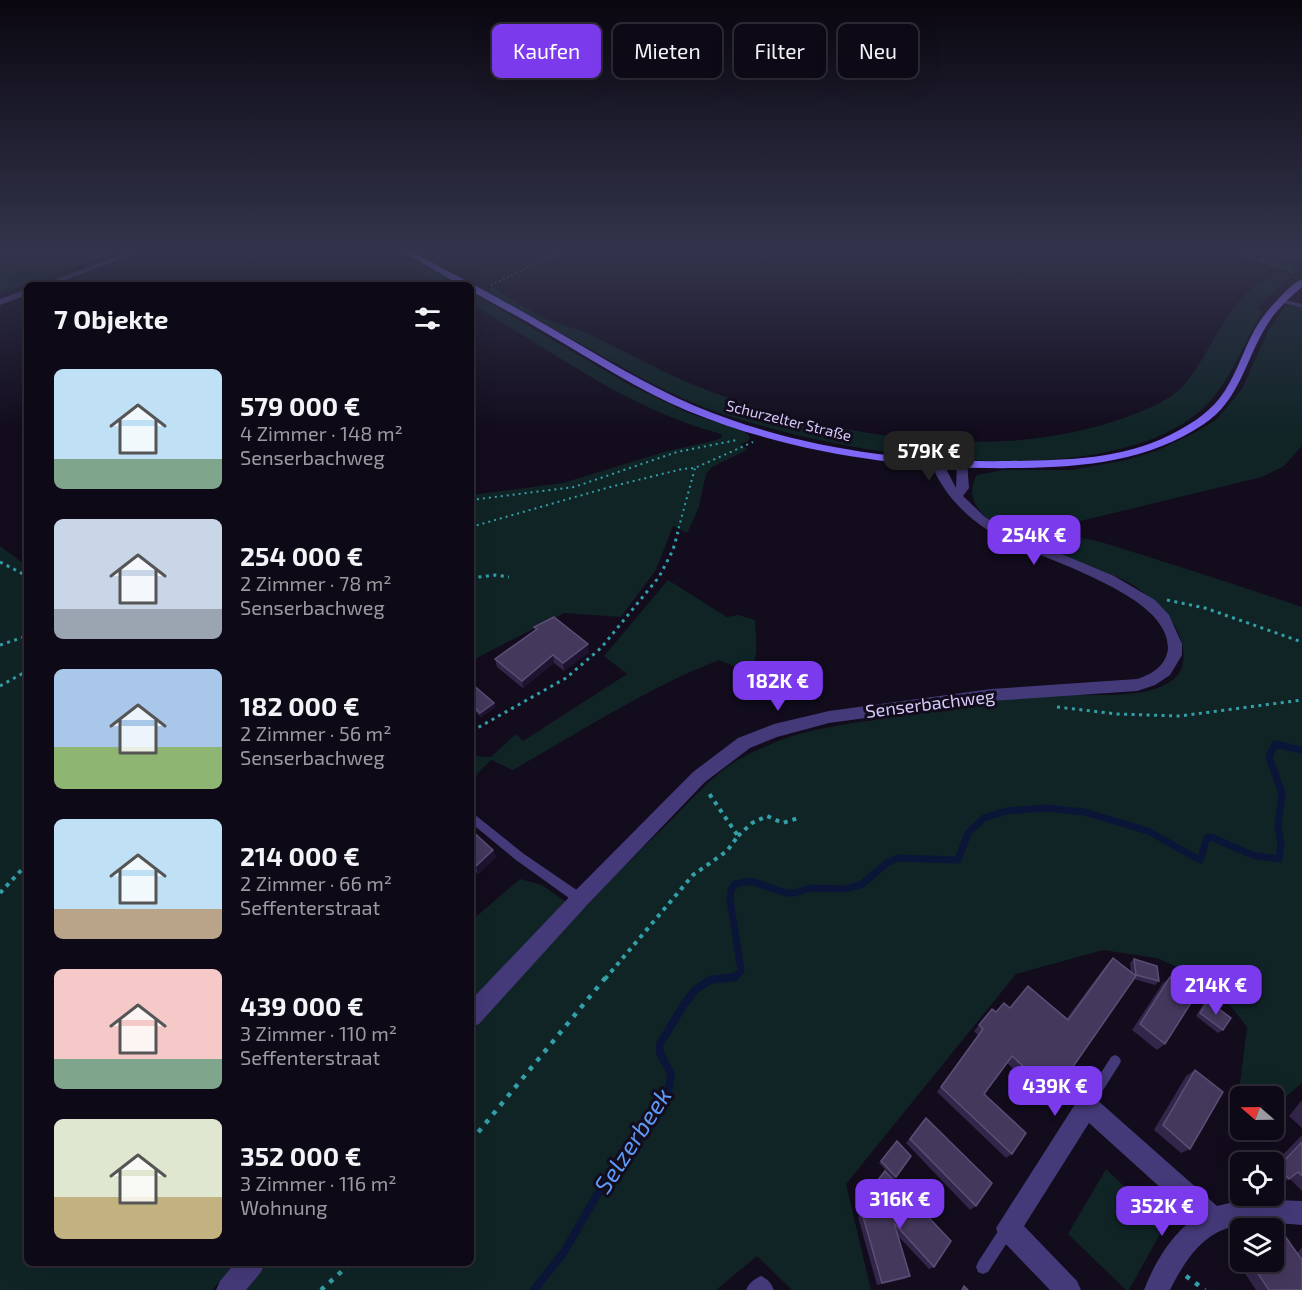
<!DOCTYPE html>
<html lang="de">
<head>
<meta charset="utf-8">
<style>
	:root { --surface:#0e0916; --page:#1c1723; --text:#f1f3f6; --muted:#9b9aa1; --line:#2e2a35; --accent:#7c3aed }
	body { margin:0; font-family:"Exo 2",sans-serif; background:var(--page); color:var(--text); height:100vh; display:flex; flex-direction:column; font-size:22px; white-space:nowrap }
	* { box-sizing:border-box; margin:0 }
	p { font-size:20px; color:var(--muted) }
	.icon { flex:none; width:33px; height:33px; fill:none; stroke:currentColor; stroke-width:2; stroke-linecap:round; stroke-linejoin:round }
	.map { position:relative; flex:1; overflow:hidden }
	.sheet { position:absolute; left:24px; top:282px; width:450px; height:984px; display:flex; flex-direction:column; background:var(--surface); border-radius:9px; box-shadow:0 6px 24px #0002,0 0 0 2px var(--line) }
	.sheet>* { flex:none }
	.guide { position:absolute; left:492px; top:24px; width:570px; height:54px; display:flex; gap:12px }
	.needle { width:39px; rotate:290deg }
	.tools { position:absolute; left:1230px; top:1086px; display:grid; gap:12px }
	.tools a { display:grid; place-items:center; width:54px; height:54px; border-radius:9px; background:var(--surface); box-shadow:0 6px 24px #0002,0 0 0 2px var(--line); font-size:30px }
	.price { position:absolute; translate:-50% -51px; padding:0 14px; border-radius:12px; background:var(--accent); color:#fff; font-size:20px; line-height:39px; filter:drop-shadow(0 2px 3px #0008) }
	.price::after { content:''; position:absolute; left:50%; top:36px; width:18px; height:14px; margin-left:-9px; background:inherit; clip-path:polygon(0 0,100% 0,50% 100%) }
	.price.selected { background:#222; color:#fff }
	ul { padding:0; list-style:none }
	li { display:flex; align-items:center; gap:18px; height:150px; padding:0 30px }
	li span { display:grid; place-items:center; flex:none; width:168px; height:120px; border-radius:9px; color:#555 }
	li>.icon { margin-inline-start:auto }
	span .icon { width:72px; height:72px; fill:#fffc; stroke-width:1 }
	li b { font-size:26px }
	h2 { display:flex; justify-content:space-between; align-items:center; height:72px; padding:0 30px; font-size:26px }
	.tag { padding:0 21px; border-radius:9px; background:var(--surface); box-shadow:0 6px 24px #0002,0 0 0 2px var(--line); font-size:21px; line-height:54px }
	.tag.selected { background:var(--accent); color:#fff }
	.map>svg:first-child { display:block }
	.green { fill:#102426 }
	.lines { fill:none; stroke-linecap:round; stroke-linejoin:round }
	.stream-far1 { stroke:#0b1537; stroke-width:7 }
	.stream { stroke:#0b1537; stroke-width:8 }
	.path-far4 { stroke:#339fa8; stroke-width:1.5; stroke-dasharray:1.5 3; stroke-linecap:butt }
	.path-far3 { stroke:#339fa8; stroke-width:2; stroke-dasharray:2 4; stroke-linecap:butt }
	.path-far2 { stroke:#339fa8; stroke-width:3; stroke-dasharray:3 4.5; stroke-linecap:butt }
	.path-far1 { stroke:#339fa8; stroke-width:4; stroke-dasharray:4 5; stroke-linecap:butt }
	.path { stroke:#339fa8; stroke-width:4.5; stroke-dasharray:4.5 7; stroke-linecap:butt }
	.lane { fill:#453a79; fill-rule:evenodd }
	.street { fill:#453a79; fill-rule:evenodd }
	.secondary { fill:#7f67f8; fill-rule:evenodd }
	.wall { fill:#32264a }
	.shaded-wall { fill:#1e1430 }
	.building { fill:#44385d; stroke:#5b4f76; stroke-width:1.5 }
	.labels { text-anchor:middle; dominant-baseline:central; stroke-width:6; stroke-linejoin:round; paint-order:stroke }
	.far-street-label { font-size:15px; fill:#d7cbfc; stroke:#120c1d }
	.street-label { font-size:18px; fill:#d7cbfc; stroke:#120c1d }
	.near-water-label { font-size:24px; font-style:italic; fill:#5e9bf7; stroke:#120c1d }
</style>
</head>
<body>
<div class="map">
<svg width="1302" height="1290" viewBox="0 0 1302 1290">
	<rect width="100%" height="100%" fill="#120c1d"/>
	<!-- green -->
	<path class="green" d="M0 252H119L0 294Z
		M1234 252H1246L1302 268 1294 274Z
		M413 260 458 285H441L405 263Z
		M1285 275 1289 277 1258 307 1263 311C1241 347 1227 394 1190 419 1078 498 803 451 684 399 657 387 631 372 604 357 566 336 528 314 489 293L491 287C511 298 530 312 550 321 564 326 579 329 593 336 623 350 652 367 682 380 798 429 963 461 1086 429 1112 423 1152 410 1174 394 1211 366 1230 277 1285 275Z
		M471 292 626 383 688 413 744 431 750 437 748 441 741 444 747 450 712 467 706 474 699 507 687 533 673 526 656 570 621 617 564 613 471 661V495L563 483 667 451 717 440 722 437 721 434C630 410 551 351 471 303Z
		M1286 305 1302 308V446L1284 466 1262 477 1056 527C1067 538 1090 538 1104 543 1170 563 1236 585 1302 607V1083L1274 1107V1096H1240V1103L1238 1100 1247 1027 1211 981 1156 958 1103 950 1016 974 846 1184 871 1290H792L757 1256 716 1290H240L262 1263H471V1029C531 963 591 898 655 836 676 816 695 794 717 775 733 760 757 750 778 741 809 729 846 724 879 719 906 714 933 708 960 705 990 702 1021 697 1052 695 1085 693 1151 702 1176 677 1184 669 1185 654 1182 644 1176 618 1153 597 1131 584 1100 563 943 533 977 475L1003 470H1071L1126 460 1156 451 1192 434 1216 420 1242 389 1268 331Z
		M0 546 27 566V1263H236L212 1290H0Z
		M668 580 727 617 739 615 755 620C756 637 760 665 746 677L740 674 734 666 719 660C647 688 580 732 513 770L491 760 477 774 471 792V756L491 757 516 734 523 741 627 674 604 656Z
		M520 879 542 885 566 902 471 1003V921Z
		M1106 1169 1165 1225 1129 1290H1126L1068 1234Z"/>
	<g class="lines">
		<!-- stream-far1 -->
		<path class="stream-far1" d="M717 979 735 977 741 971 730 899 731 890 735 884 751 881 786 893H795L810 888 843 889 861 885 887 863 898 858 958 860 968 833 984 818 1006 811 1045 808 1084 812 1148 831 1200 860 1207 838 1211 837 1252 855 1279 859 1281 845 1278 826 1282 793 1269 757 1275 744 1302 750"/>
		<!-- stream -->
		<path class="stream" d="M534 1290 564 1252 597 1195 613 1178 668 1093 671 1074 660 1053V1044L683 1006 695 990 710 980 735 977"/>
		<!-- path-far4 -->
		<path class="path-far4" d="M1237 252 1295 273
			M1289 255 1302 259
			M1262 261 1274 252
			M491 285 560 252"/>
		<!-- path-far3 -->
		<path class="path-far3" d="M471 500 574 487 677 452 737 440
			M471 527 610 487 682 469 695 468 753 442
			M677 534 695 468"/>
		<!-- path-far2 -->
		<path class="path-far2" d="M0 562 27 576
			M471 578 495 575 509 577
			M1167 600 1205 608 1302 642
			M0 645 27 636
			M0 686 27 671
			M1057 707 1117 714 1180 716 1302 700
			M472 731 566 678 601 648 659 577 673 550 678 532"/>
		<!-- path-far1 -->
		<path class="path-far1" d="M471 731 474 729
			M738 836 752 823 767 816 783 823 798 818
			M0 893 27 864
			M605 979 693 875 727 851 738 836 708 792"/>
		<!-- path -->
		<path class="path" d="M471 1141 606 977
			M1186 1276 1205 1290
			M321 1290 351 1263"/>
		<!-- lane -->
		<path class="lane" d="M1282 299 1302 304V308L1280 302 1279 301Z
			M471 813 474 814 524 854 584 895 585 899 584 903 580 904 576 903 516 860 471 823Z
			M1115 1055 1119 1057 1121 1061 1119 1065 1091 1109 1087 1111 1083 1109 1081 1105 1083 1101 1111 1057Z
			M1007 1223 1012 1225 1014 1230 1012 1235 988 1272 983 1274 978 1272 976 1267 978 1262 1002 1225Z
			M761 1276C768 1279 771 1283 774 1290H746C749 1283 754 1279 761 1276Z"/>
		<!-- street -->
		<path class="street" d="M128 252H138L53 285H41Z
			M27 289V295L0 305V299Z
			M937 459 943 463 956 488 957 464 959 461H967L969 488 963 496 985 517 1011 533 1114 576 1155 600 1169 615 1182 644V655L1170 675 1155 685 1137 691 991 701 829 723 777 737 750 748 705 782 587 905 479 1024 471 1027V1000L573 893 693 772 738 738 774 724 829 711 991 689 1137 679C1151 675 1167 665 1168 648 1169 590 1027 557 986 529 962 513 941 490 931 463Z
			M1087 1095 1095 1098 1217 1206 1246 1199 1302 1201V1225C1232 1220 1204 1222 1170 1290H1144C1155 1262 1170 1237 1194 1218L1089 1123 1024 1226 1077 1281 1081 1290H1050L999 1237 996 1228 1079 1098Z
			M235 1263H265L261 1272 246 1290H216L220 1281Z"/>
		<!-- secondary -->
		<path class="secondary" d="M403 252H412C459 277 505 301 551 328 598 355 644 384 695 406 793 447 904 463 1010 461 1064 460 1120 460 1170 435 1188 426 1206 415 1219 399 1235 379 1242 353 1254 331 1261 318 1271 306 1282 295 1288 289 1294 283 1302 279V287C1289 298 1276 310 1267 325 1245 360 1240 400 1204 424 1149 461 1085 467 1021 468 908 470 793 454 688 411 638 390 593 360 546 333 521 318 496 305 471 291V285H460Z"/>
	</g>
	<!-- wall -->
	<path class="wall" d="M1249 252H1299L1288 259 1274 258Z
		M534 627 589 652 564 671 554 663 523 688 497 667 495 659 535 631Z
		M471 679 474 686 494 703 495 708 481 717 471 707Z
		M471 830 493 850 496 857 478 874 471 868Z
		M1113 958 1131 972 1130 963 1134 959 1159 981 1155 985 1134 979 1054 1094 1047 1099 1007 1063 984 1094 1012 1154 1006 1158 937 1092 978 1035 974 1031 992 1009 996 1012 1010 1008 1028 986 1067 1018 1107 964Z
		M1170 977 1165 1044 1157 1050 1132 1030 1163 983Z
		M1208 1001 1223 1030 1218 1033 1196 1016 1203 1004Z
		M1195 1070 1190 1149 1181 1153 1154 1130 1186 1076Z
		M1302 1100V1128L1289 1116Z
		M926 1118 976 1206 970 1210 906 1143Z
		M1302 1135V1191L1290 1179 1279 1183 1274 1177V1164Z
		M897 1141 896 1177 894 1179 879 1163Z
		M885 1171 934 1267 929 1269 898 1236 910 1276 905 1279 877 1285 858 1217 862 1213 875 1210 863 1197Z
		M1280 1229 1297 1253 1302 1247V1290H1256L1231 1252 1240 1247V1262H1274V1231Z"/>
	<!-- shaded-wall -->
	<path class="shaded-wall" d="M1292 252H1299L1288 259Z
		M588 644 589 652 564 671 563 663Z
		M553 655 554 663 523 688 522 681Z
		M494 703 495 708 481 717 480 713Z
		M493 850 496 857 478 874 476 866Z"/>
	<!-- building -->
	<path class="building" d="M554 617 588 644 563 663 553 655 522 681 495 659 537 629 534 627Z
		M471 679 473 681 471 683 494 703 480 713 471 704Z
		M471 830 493 850 476 866 471 862Z
		M1113 958 1136 976 1054 1094 1012 1056 984 1094 1026 1133 1012 1154 941 1087 983 1029 979 1025 992 1009 996 1012 1004 1003 1010 1008 1028 986 1068 1020Z
		M1134 959 1157 966 1159 981 1136 975Z
		M1170 977 1196 995 1165 1044 1140 1024Z
		M1208 1001 1231 1018 1223 1030 1200 1013Z
		M1195 1070 1223 1092 1190 1149 1163 1125Z
		M926 1118 992 1183 976 1206 910 1139Z
		M897 1141 911 1156 896 1177 881 1161Z
		M1302 1142V1176L1298 1172 1289 1179 1278 1167Z
		M885 1171 951 1241 934 1267 894 1223 910 1276 882 1283 862 1213 881 1209 867 1194Z
		M1280 1229 1302 1260V1290H1269L1250 1262H1274V1233Z
		M964 1286 968 1290H962Z"/>
	<!-- sky -->
	<linearGradient id="sky" x2="0" y2="1"><stop stop-color="#0a0710"/><stop offset="0.58" stop-color="#33344c"/><stop offset="1" stop-color="#33344c" stop-opacity="0"/></linearGradient>
	<rect width="1302" height="432" fill="url(#sky)"/>
	<g class="labels">
		<!-- far-street labels -->
		<g class="far-street-label">
			<text transform="translate(789 420) rotate(14)">Schurzelter Straße</text>
		</g>
		<!-- street labels -->
		<g class="street-label">
			<text transform="translate(930 703) rotate(-7)">Senserbachweg</text>
		</g>
		<!-- near-water labels -->
		<g class="near-water-label">
			<text transform="translate(632 1140) rotate(-57)">Selzerbeek</text>
		</g>
	</g>
</svg>
<div class="tools">
<a><svg class="needle" viewBox="-14 -14 28 28"><path d="M0-13l5 13h-10z" fill="#e53935"/><path d="M0 13l5-13h-10z" fill="#9b9aa1"/></svg></a>
<a><svg class="icon" aria-label="locate" viewBox="0 0 24 24"><circle cx="12" cy="12" r="6"/><path d="M12 2v4M12 18v4M2 12h4M18 12h4"/></svg></a>
<a><svg class="icon" aria-label="layers" viewBox="0 0 24 24"><path d="M12 4l9 5-9 5-9-5zM3 14l9 5 9-5"/></svg></a>
</div>
<b class="price selected" style="left:929px;top:482px">579K €</b>
<b class="price" style="left:1034px;top:566px">254K €</b>
<b class="price" style="left:778px;top:712px">182K €</b>
<b class="price" style="left:1216px;top:1016px">214K €</b>
<b class="price" style="left:1055px;top:1117px">439K €</b>
<b class="price" style="left:900px;top:1230px">316K €</b>
<b class="price" style="left:1162px;top:1237px">352K €</b>
<div class="guide">
<a class="tag selected">Kaufen</a>
<a class="tag">Mieten</a>
<a class="tag">Filter</a>
<a class="tag">Neu</a>
</div>
<section class="sheet">
<h2>7 Objekte<svg class="icon" aria-label="filters" viewBox="0 0 24 24"><path d="M4 7h16M4 17h16"/><circle cx="9" cy="7" r="2"/><circle cx="15" cy="17" r="2"/></svg></h2>
<ul>
<li><span style="background:linear-gradient(#bfe0f5 75%,#7fa58c 0)"><svg class="icon" aria-label="home" viewBox="0 0 24 24"><path d="M3 11l9-7 9 7M6 9v11h12V9"/></svg></span><div><b>579 000 €</b><p>4 Zimmer · 148 m²</p><p>Senserbachweg</p></div></li>
<li><span style="background:linear-gradient(#c9d6e8 75%,#9aa5b1 0)"><svg class="icon" aria-label="home" viewBox="0 0 24 24"><path d="M3 11l9-7 9 7M6 9v11h12V9"/></svg></span><div><b>254 000 €</b><p>2 Zimmer · 78 m²</p><p>Senserbachweg</p></div></li>
<li><span style="background:linear-gradient(#a9c7e8 65%,#8fb573 0)"><svg class="icon" aria-label="home" viewBox="0 0 24 24"><path d="M3 11l9-7 9 7M6 9v11h12V9"/></svg></span><div><b>182 000 €</b><p>2 Zimmer · 56 m²</p><p>Senserbachweg</p></div></li>
<li><span style="background:linear-gradient(#bfe0f5 75%,#b9a48a 0)"><svg class="icon" aria-label="home" viewBox="0 0 24 24"><path d="M3 11l9-7 9 7M6 9v11h12V9"/></svg></span><div><b>214 000 €</b><p>2 Zimmer · 66 m²</p><p>Seffenterstraat</p></div></li>
<li><span style="background:linear-gradient(#f6c9c9 75%,#7fa58c 0)"><svg class="icon" aria-label="home" viewBox="0 0 24 24"><path d="M3 11l9-7 9 7M6 9v11h12V9"/></svg></span><div><b>439 000 €</b><p>3 Zimmer · 110 m²</p><p>Seffenterstraat</p></div></li>
<li><span style="background:linear-gradient(#dfe7d0 65%,#c2b280 0)"><svg class="icon" aria-label="home" viewBox="0 0 24 24"><path d="M3 11l9-7 9 7M6 9v11h12V9"/></svg></span><div><b>352 000 €</b><p>3 Zimmer · 116 m²</p><p>Wohnung</p></div></li>
</ul>
</section>
</div>
</body>
</html>
